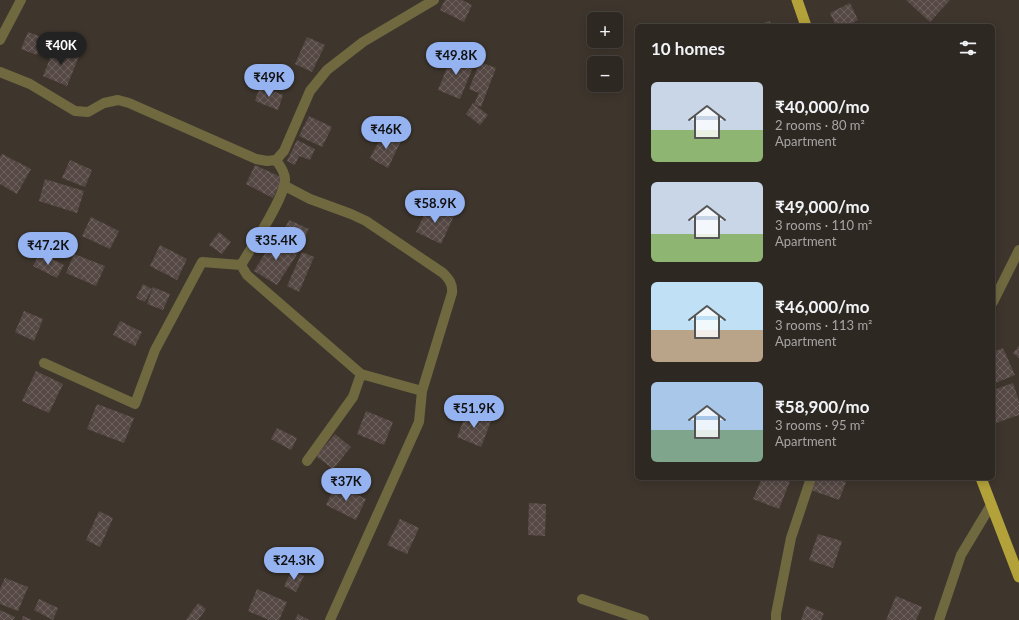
<!DOCTYPE html>
<html lang="en">
<head>
<meta charset="utf-8">
<style>
	:root { --surface:#2e2822; --page:#3a342f; --text:#f1f3f6; --muted:#a7a6a5; --line:#494440; --accent:#95b2f1 }
	body { margin:0; font-family:Lato,sans-serif; background:var(--page); color:var(--text); height:100vh; display:flex; flex-direction:column; font-size:15px; white-space:nowrap }
	* { box-sizing:border-box; margin:0 }
	p { font-size:13px; color:var(--muted) }
	.icon { flex:none; width:22px; height:22px; fill:none; stroke:currentColor; stroke-width:2; stroke-linecap:round; stroke-linejoin:round }
	.map { position:relative; flex:1; overflow:hidden }
	.sheet { position:absolute; left:635px; top:24px; width:360px; height:456px; display:flex; flex-direction:column; background:var(--surface); border-radius:6px; box-shadow:0 2px 10px #0003,0 0 0 1px var(--line) }
	.sheet>* { flex:none }
	.controls { position:absolute; left:587px; top:12px; display:grid; gap:8px }
	.controls a { display:grid; place-items:center; width:36px; height:36px; border-radius:6px; background:var(--surface); box-shadow:0 2px 10px #0003,0 0 0 1px var(--line); font-size:20px }
	.price { position:absolute; translate:-50% -34px; padding:0 9px; border-radius:14px; background:var(--accent); color:#111; font-size:13px; line-height:26px; filter:drop-shadow(0 1px 2px #0008) }
	.price::after { content:''; position:absolute; left:50%; top:24px; width:12px; height:9px; margin-left:-6px; background:inherit; clip-path:polygon(0 0,100% 0,50% 100%) }
	.price.current { background:#222; color:#fff }
	ul { padding:0; list-style:none }
	li { display:flex; align-items:center; gap:12px; height:100px; padding:0 16px }
	li span { display:grid; place-items:center; flex:none; width:112px; height:80px; border-radius:6px; color:#555 }
	li>.icon { margin-inline-start:auto }
	span .icon { width:48px; height:48px; fill:#fffc; stroke-width:1 }
	li b { font-size:17px }
	h2 { display:flex; justify-content:space-between; align-items:center; height:48px; padding:0 16px; font-size:17px }
	.map>svg:first-child { display:block }
	.building { fill:url(#building-cross-hatch) }
	.lines { fill:none; stroke-linecap:round; stroke-linejoin:round }
	.minor { stroke:#706940; stroke-width:10 }
	.trunk { stroke:#b3a23a; stroke-width:11 }
</style>
</head>
<body>
<div class="map">
<svg width="1019" height="620" viewBox="0 0 1019 620">
	<defs>
		<pattern id="building-cross-hatch" width="8" height="8" patternUnits="userSpaceOnUse"><rect width="8" height="8" fill="#564945"/><path d="M0 0l8 8M0 8l8-8" fill="none" stroke="#6e625f"/></pattern>
	</defs>
	<rect width="100%" height="100%" fill="#3e362d"/>
	<!-- building -->
	<path class="building" d="M445 0H462L472 5 464 22 440 10Z
		M906 0H950L930 22Z
		M850 3 858 20 846 26H836L830 13Z
		M770 21 772 26H755Z
		M28 32 44 38 37 55 21 49Z
		M307 37 325 45 312 72 295 64Z
		M55 46 79 56 67 86 43 76Z
		M453 53 475 62 460 99 438 90Z
		M480 62 496 68 481 107 474 104 488 115 480 125 466 114 473 103 474 104 479 93 469 89Z
		M260 86 283 95 278 110 255 101Z
		M309 116 332 127 322 147 299 136Z
		M384 132 401 141 388 168 370 158Z
		M297 140 315 149 310 160 299 156 295 165 287 161Z
		M2 154 31 169 17 194 0 184V157Z
		M70 160 92 170 85 187 62 178Z
		M255 165 283 178 273 198 246 184Z
		M45 179 84 191 77 213 39 201Z
		M429 205 454 216 441 244 416 232Z
		M91 217 119 231 110 249 82 236Z
		M289 220 309 229 301 245 281 236Z
		M219 232 231 242 222 254 209 245Z
		M276 236 299 251 277 285 254 271Z
		M160 245 187 259 177 280 150 266Z
		M302 252 314 257 299 292 287 286Z
		M40 253 64 265 57 278 33 266Z
		M74 254 105 266 96 286 66 273Z
		M143 284 152 289 145 302 136 298Z
		M153 287 170 294 163 310 147 304Z
		M24 311 43 319 34 341 15 332Z
		M120 321 142 332 135 346 113 335Z
		M1019 346V358L1013 353Z
		M1003 348 1015 375 993 384V352Z
		M36 371 63 384 49 413 22 401Z
		M1013 383 1019 401V415L993 424V390Z
		M97 404 134 418 124 443 87 429Z
		M366 411 393 422 384 445 357 434Z
		M467 412 491 421 481 447 457 437Z
		M277 428 297 438 291 450 271 439Z
		M335 434 351 447 333 469 316 456Z
		M762 478H782L790 481 779 509 753 499Z
		M812 478H834L846 482 839 500 808 489Z
		M336 484 366 499 356 520 326 505Z
		M529 503 546 504 545 536 528 535Z
		M99 511 113 518 100 547 86 540Z
		M400 519 419 528 407 554 387 545Z
		M818 534 842 541 833 568 809 560Z
		M292 570 304 576 296 592 284 586Z
		M5 578 28 587 18 611 0 604V589Z
		M257 589 287 602 279 620H269L248 611Z
		M896 596 922 607 916 620H886Z
		M39 599 58 608 53 620 34 610Z
		M198 603 206 609 198 620H186Z
		M806 606 824 613 821 620H801Z
		M0 610 15 617 13 620H0Z
		M298 614 309 620H295Z
		M23 616 32 620H22Z"/>
	<g class="lines">
		<!-- minor -->
		<path class="minor" d="M0 40 21 0
			M0 72 30 84 75 111 88 112 104 103 118 100 129 103 256 159 267 161 276 160 284 151 310 91 327 70 363 42 434 0
			M276 160C280 166 285 172 285 179 286 196 251 248 241 265L247 275 361 374 422 391
			M285 186 310 199 351 214 366 221 443 273C449 279 453 284 452 293L422 391 419 422 330 620
			M993 302 1019 250
			M44 363 135 404 155 350 202 262 241 265
			M307 461 353 397 361 374
			M582 599 644 620
			M776 620V614L791 538 811 478
			M939 620 961 555 991 505"/>
		<!-- trunk -->
		<path class="trunk" d="M797 0 806 26
			M981 478 1019 577"/>
	</g>
</svg>
<div class="controls">
<a>+</a>
<a>−</a>
</div>
<b class="price current" style="left:61px;top:66px">₹40K</b>
<b class="price" style="left:456px;top:76px">₹49.8K</b>
<b class="price" style="left:269px;top:98px">₹49K</b>
<b class="price" style="left:386px;top:150px">₹46K</b>
<b class="price" style="left:435px;top:224px">₹58.9K</b>
<b class="price" style="left:276px;top:261px">₹35.4K</b>
<b class="price" style="left:48px;top:266px">₹47.2K</b>
<b class="price" style="left:474px;top:429px">₹51.9K</b>
<b class="price" style="left:346px;top:502px">₹37K</b>
<b class="price" style="left:294px;top:581px">₹24.3K</b>
<section class="sheet">
<h2>10 homes<svg class="icon" aria-label="filters" viewBox="0 0 24 24"><path d="M4 7h16M4 17h16"/><circle cx="9" cy="7" r="2"/><circle cx="15" cy="17" r="2"/></svg></h2>
<ul>
<li><span style="background:linear-gradient(#c9d6e8 60%,#8fb573 0)"><svg class="icon" aria-label="home" viewBox="0 0 24 24"><path d="M3 11l9-7 9 7M6 9v11h12V9"/></svg></span><div><b>₹40,000/mo</b><p>2 rooms · 80 m²</p><p>Apartment</p></div></li>
<li><span style="background:linear-gradient(#c9d6e8 65%,#8fb573 0)"><svg class="icon" aria-label="home" viewBox="0 0 24 24"><path d="M3 11l9-7 9 7M6 9v11h12V9"/></svg></span><div><b>₹49,000/mo</b><p>3 rooms · 110 m²</p><p>Apartment</p></div></li>
<li><span style="background:linear-gradient(#bfe0f5 60%,#b9a48a 0)"><svg class="icon" aria-label="home" viewBox="0 0 24 24"><path d="M3 11l9-7 9 7M6 9v11h12V9"/></svg></span><div><b>₹46,000/mo</b><p>3 rooms · 113 m²</p><p>Apartment</p></div></li>
<li><span style="background:linear-gradient(#a9c7e8 60%,#7fa58c 0)"><svg class="icon" aria-label="home" viewBox="0 0 24 24"><path d="M3 11l9-7 9 7M6 9v11h12V9"/></svg></span><div><b>₹58,900/mo</b><p>3 rooms · 95 m²</p><p>Apartment</p></div></li>
</ul>
</section>
</div>
</body>
</html>
